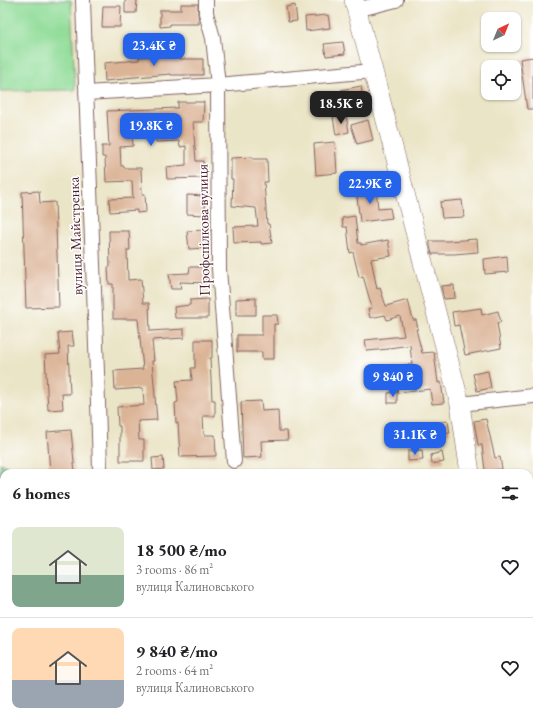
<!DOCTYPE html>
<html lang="en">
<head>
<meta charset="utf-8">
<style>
	:root { --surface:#fff; --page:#f6f6f6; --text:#202124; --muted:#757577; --line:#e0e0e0; --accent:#2563eb }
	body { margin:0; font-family:"EB Garamond",serif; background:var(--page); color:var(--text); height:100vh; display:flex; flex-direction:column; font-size:15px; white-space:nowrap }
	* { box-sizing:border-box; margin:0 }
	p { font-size:13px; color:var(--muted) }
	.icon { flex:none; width:22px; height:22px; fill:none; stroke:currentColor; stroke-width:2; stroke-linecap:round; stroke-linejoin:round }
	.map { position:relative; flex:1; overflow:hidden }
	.sheet { position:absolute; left:0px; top:469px; width:533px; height:256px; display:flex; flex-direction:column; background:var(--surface); border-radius:12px 12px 0 0; box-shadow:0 1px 3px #0004 }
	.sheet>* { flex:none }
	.needle { width:26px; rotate:43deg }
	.buttons { position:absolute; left:481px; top:12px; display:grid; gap:8px }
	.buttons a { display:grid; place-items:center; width:40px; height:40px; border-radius:8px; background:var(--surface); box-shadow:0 1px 3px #0004; font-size:20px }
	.price { position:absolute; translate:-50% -34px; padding:0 9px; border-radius:8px; background:var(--accent); color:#fff; font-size:13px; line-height:26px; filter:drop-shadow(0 1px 2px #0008) }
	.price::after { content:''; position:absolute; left:50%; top:24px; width:12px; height:9px; margin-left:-6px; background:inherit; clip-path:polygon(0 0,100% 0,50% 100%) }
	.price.selected { background:#222; color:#fff }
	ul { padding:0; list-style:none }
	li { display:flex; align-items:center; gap:12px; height:100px; padding:0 12px }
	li+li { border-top:1px solid var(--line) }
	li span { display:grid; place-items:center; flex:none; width:112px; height:80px; border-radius:8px; color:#555 }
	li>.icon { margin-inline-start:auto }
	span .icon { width:48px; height:48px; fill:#fffc; stroke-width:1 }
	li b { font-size:17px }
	h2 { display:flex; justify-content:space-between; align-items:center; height:48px; padding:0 12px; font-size:17px }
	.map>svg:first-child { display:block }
	.green { fill:#90dc98; stroke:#6d7e62 }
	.forest { fill:#74bc80; stroke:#5f6e56 }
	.building { fill:#dbb496 }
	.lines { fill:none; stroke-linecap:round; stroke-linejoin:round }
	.street-casing { stroke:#826462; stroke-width:16 }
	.secondary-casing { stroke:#826462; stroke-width:20 }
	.highway-casing { stroke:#826462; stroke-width:24 }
	.path { stroke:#826462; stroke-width:2; stroke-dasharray:1 3; stroke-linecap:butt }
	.street { stroke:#fff; stroke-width:14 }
	.secondary { stroke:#fff; stroke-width:19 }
	.highway { stroke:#fff; stroke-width:22 }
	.labels { text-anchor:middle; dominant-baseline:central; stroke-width:3; stroke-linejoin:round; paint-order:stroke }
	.street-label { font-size:15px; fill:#4a1f2b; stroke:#fff }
</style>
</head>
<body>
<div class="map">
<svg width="533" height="725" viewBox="0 0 533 725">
	<rect width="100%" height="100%" fill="#fff"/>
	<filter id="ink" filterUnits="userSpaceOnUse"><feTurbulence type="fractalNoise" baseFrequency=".025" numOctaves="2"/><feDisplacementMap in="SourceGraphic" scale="8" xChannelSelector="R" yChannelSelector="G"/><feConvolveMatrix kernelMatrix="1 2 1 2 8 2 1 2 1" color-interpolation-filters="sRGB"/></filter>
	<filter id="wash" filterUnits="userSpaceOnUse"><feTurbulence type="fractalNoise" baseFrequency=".012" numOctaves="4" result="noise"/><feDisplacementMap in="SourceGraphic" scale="16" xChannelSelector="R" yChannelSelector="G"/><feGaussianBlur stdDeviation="0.9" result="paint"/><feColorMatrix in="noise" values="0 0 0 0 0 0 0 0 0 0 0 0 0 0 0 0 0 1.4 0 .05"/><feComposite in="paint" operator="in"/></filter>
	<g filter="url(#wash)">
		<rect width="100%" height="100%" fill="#ebe5c7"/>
		<!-- green -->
		<path class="green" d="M0 0H71L75 90 0 91Z
			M0 528 4 529V599L0 597Z
			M529 652H533V725H354L342 721H529Z"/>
		<!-- forest -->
		<path class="forest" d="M0 463 24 473H4V529L0 528Z
			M0 597 4 599V721H342L354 725H0Z"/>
		<g id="blocks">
			<!-- building -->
			<path class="building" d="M125 0H137L136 13H125Z
				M181 4H198V13L199 24H170V26L160 27V10H181Z
				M295 5 297 21 288 22 286 7Z
				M103 6H121L120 27H102Z
				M328 15 330 28 306 31 305 17Z
				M343 42 345 54 326 56 324 44Z
				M170 45H179V59H203V75H171V74L124 78V79L105 81 104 63 139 60V57L170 55Z
				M533 57V109H527L520 59Z
				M361 86 363 100 343 103 341 90Z
				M178 102H204L203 122H193L196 161H203L204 178 167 179 166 167 186 165V146L180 147 179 141 156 142 155 127H132L133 146 120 147 121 166H124V168H141L142 194H145L146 212 137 213V210L110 212 109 199 133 198 132 181 106 182 105 157H102V146H109L107 111 178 108Z
				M346 115 349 132 336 135 333 117Z
				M368 120 373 140 357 144 351 125Z
				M335 142 337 173 316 175 314 144Z
				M253 157V159H267L268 182H264L267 224H269L272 243 261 244V242L234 243 233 227 258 226 256 208 232 206 233 179H231V158Z
				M376 185 378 209 390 208 392 218 360 222 356 188Z
				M39 191 40 203 55 202 59 307 26 308 22 192Z
				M187 195 205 196V215L187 214Z
				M462 200 464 217 442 218 440 202Z
				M355 216 358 243H361V245L388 240 391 256 371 259 377 289 380 288 386 306 408 300 413 320H416L418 329H416L422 353 434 352 438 383 441 382 444 403 432 404 430 389 398 393 393 367 412 364 410 345 389 348V349L367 351 365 340 404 336 400 316 387 320 385 315 370 318 368 309 372 308 363 276 359 277 353 252 350 253 347 227H343L342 218Z
				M205 230 207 248 189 249 187 231Z
				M109 231H129L130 250H127L128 280 141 279 143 303H149L150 331 184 329V338L152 340 154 361H152L157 420 138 421 139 440H144V461H120V426H118L117 407 144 405 143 388 115 390 114 371 143 369 138 319H113V284H109L108 267H110Z
				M477 239 478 252 454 254H432L430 246V241H448Z
				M507 256 508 272 485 274 484 259Z
				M190 267H207L206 283 180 282 181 289H171L169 274 189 273Z
				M454 285 455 298 444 299 441 286Z
				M256 298V315H236V299Z
				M208 299V318H175L174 307 190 305V300Z
				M481 308 482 315 498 311 501 322 497 323 501 348 465 355 459 325 454 326 452 312Z
				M262 315H277L278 324H274V359H262V352H237V335H262Z
				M72 332 74 346H68L70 394H62L63 409 48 410 45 355 60 354 58 333Z
				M195 340H212V358H210L212 400H215V416H203L204 435H215L216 456 180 457 178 423H176L175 403 178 402 176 381 192 380 191 368H195Z
				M488 371 491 388 477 391 473 374Z
				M397 392V403H388V393Z
				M261 401 262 411 278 410 279 431H287L288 440 261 441 262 457 243 458 241 402Z
				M486 419 495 458 500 457 502 469 485 471 482 445H478L474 421Z
				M448 421 450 433 435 435 433 423Z
				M71 430 75 473H50L47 432Z
				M422 450 423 460 408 461V451Z
				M442 452 444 462 432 464 431 455Z
				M163 457 164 469 153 470 152 458Z"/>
		</g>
	</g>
	<g filter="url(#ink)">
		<use href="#blocks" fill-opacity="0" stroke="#826462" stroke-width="1"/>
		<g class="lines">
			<defs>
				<path id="street" d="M83 0C88 157 96 313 100 470
					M206 0V13L213 38 218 85 219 269 234 461
					M356 10 396 0
					M86 93 218 85 373 71
					M460 404 533 396"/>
				<path id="secondary" d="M354 0 373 71 460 404 470 473
					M504 721 505 725"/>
				<path id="highway" d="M0 565 4 566
					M398 721 411 725
					M454 721 468 725"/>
			</defs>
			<!-- street casing -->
			<use href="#street" class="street-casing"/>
			<!-- secondary casing -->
			<use href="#secondary" class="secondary-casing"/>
			<!-- highway casing -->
			<use href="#highway" class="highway-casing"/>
			<!-- path -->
			<path class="path" d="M529 671 533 670"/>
			<!-- street -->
			<use href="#street" class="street"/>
			<!-- secondary -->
			<use href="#secondary" class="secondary"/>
			<!-- highway -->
			<use href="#highway" class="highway"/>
		</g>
	</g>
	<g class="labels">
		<!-- street labels -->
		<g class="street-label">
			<text transform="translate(203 230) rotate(-91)">Профспілкова вулиця</text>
			<text transform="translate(75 236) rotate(-92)">вулиця Майстренка</text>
		</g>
	</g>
</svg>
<div class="buttons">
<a><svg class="needle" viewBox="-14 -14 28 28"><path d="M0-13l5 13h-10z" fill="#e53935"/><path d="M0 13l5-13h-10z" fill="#757577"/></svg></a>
<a><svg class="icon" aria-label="locate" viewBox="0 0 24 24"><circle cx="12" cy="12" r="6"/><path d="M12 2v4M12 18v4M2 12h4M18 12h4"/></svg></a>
</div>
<b class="price" style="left:154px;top:67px">23.4K ₴</b>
<b class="price selected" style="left:341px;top:125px">18.5K ₴</b>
<b class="price" style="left:151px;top:147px">19.8K ₴</b>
<b class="price" style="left:370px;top:205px">22.9K ₴</b>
<b class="price" style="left:393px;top:398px">9 840 ₴</b>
<b class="price" style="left:415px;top:456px">31.1K ₴</b>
<section class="sheet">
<h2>6 homes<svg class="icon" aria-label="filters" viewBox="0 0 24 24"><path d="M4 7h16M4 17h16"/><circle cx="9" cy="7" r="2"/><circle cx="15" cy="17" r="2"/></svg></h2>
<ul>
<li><span style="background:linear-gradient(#dfe7d0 60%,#7fa58c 0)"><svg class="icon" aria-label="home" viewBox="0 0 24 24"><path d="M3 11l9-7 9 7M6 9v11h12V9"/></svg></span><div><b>18 500 ₴/mo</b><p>3 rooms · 86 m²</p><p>вулиця Калиновського</p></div><svg class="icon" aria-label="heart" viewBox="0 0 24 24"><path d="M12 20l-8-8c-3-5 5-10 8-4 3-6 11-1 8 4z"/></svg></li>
<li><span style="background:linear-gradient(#ffd9b3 65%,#9aa5b1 0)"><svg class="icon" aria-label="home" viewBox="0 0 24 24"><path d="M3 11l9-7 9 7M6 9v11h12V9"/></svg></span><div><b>9 840 ₴/mo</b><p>2 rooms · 64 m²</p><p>вулиця Калиновського</p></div><svg class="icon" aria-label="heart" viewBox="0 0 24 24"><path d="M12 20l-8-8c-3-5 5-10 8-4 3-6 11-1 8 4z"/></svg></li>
</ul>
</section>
</div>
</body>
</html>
